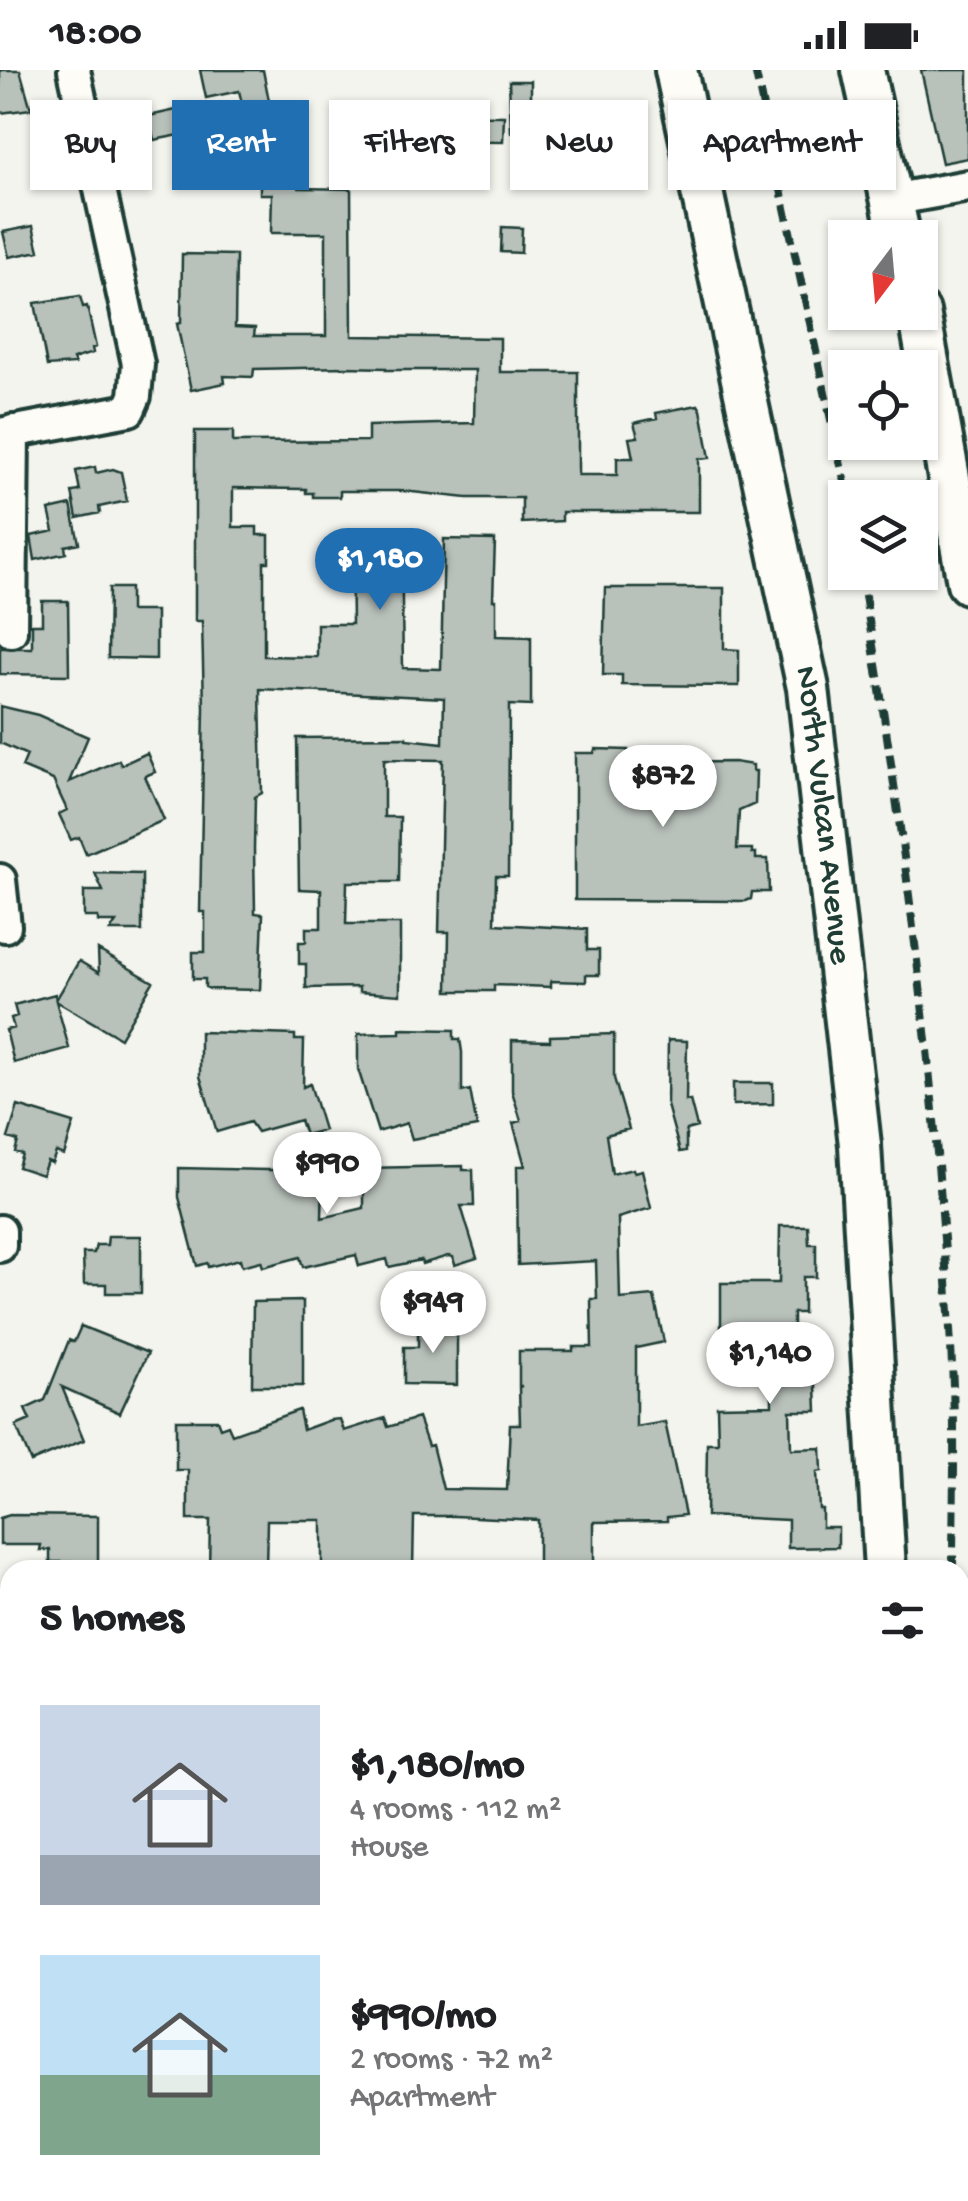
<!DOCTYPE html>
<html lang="en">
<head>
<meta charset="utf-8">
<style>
	:root { --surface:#fff; --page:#f6f6f6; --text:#202124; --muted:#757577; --accent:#1f6fb2 }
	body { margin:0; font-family:"Gochi Hand",sans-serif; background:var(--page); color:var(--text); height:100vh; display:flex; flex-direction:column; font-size:38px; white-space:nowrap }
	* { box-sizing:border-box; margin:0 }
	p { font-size:32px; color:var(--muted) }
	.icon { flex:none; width:55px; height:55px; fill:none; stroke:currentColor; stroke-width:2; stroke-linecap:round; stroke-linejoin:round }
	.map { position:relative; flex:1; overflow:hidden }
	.drawer { position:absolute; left:0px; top:1490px; width:970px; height:642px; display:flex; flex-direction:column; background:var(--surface); border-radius:30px 30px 0 0; box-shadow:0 2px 8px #0004 }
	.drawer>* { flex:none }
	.hud { position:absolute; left:30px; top:30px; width:910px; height:90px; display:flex; gap:20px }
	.needle { width:65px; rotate:196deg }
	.fabs { position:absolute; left:828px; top:150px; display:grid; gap:20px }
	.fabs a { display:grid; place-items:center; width:110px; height:110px; border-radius:0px; background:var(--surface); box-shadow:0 2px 8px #0004; font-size:50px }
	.price { position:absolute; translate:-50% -85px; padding:0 22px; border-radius:35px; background:#fff; color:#222; font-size:32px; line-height:65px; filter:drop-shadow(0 2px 5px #0008) }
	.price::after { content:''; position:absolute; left:50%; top:60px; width:30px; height:22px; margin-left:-15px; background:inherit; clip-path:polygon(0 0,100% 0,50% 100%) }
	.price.active { background:var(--accent); color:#fff }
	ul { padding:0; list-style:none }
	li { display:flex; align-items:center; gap:30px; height:250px; padding:0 40px }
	li span { display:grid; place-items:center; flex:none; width:280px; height:200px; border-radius:0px; color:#555 }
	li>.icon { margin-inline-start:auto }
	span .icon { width:120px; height:120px; fill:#fffc; stroke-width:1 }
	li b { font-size:42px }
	h2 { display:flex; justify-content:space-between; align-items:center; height:120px; padding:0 40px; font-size:42px }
	.pill { padding:0 35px; border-radius:0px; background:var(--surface); box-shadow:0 2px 8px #0004; font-size:35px; line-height:90px }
	.pill.active { background:var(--accent); color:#fff }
	.status { display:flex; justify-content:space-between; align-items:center; height:70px; padding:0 50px; background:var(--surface); direction:ltr }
	.status svg { height:28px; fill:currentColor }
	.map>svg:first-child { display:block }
	.building { fill:#b9c1bb; stroke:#1f3d34; stroke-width:2.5 }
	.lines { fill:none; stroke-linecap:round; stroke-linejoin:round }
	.minor-casing { stroke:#1f3d34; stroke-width:38 }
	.major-casing { stroke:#1f3d34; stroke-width:48 }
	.minor { stroke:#fdfcf7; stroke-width:30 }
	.major { stroke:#fdfcf7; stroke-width:40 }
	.rail { stroke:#1f3d34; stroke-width:8; stroke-dasharray:15 8; stroke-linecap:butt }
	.labels { text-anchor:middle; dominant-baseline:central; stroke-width:10; stroke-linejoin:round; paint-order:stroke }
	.street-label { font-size:35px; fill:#1f3d34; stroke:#fdfcf7 }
</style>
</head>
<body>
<div class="status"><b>18:00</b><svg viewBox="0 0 49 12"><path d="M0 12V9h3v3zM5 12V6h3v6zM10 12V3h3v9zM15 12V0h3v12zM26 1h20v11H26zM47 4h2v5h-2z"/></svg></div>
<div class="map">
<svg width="968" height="2131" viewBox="0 0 968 2131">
	<rect width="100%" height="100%" fill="#f4f4ef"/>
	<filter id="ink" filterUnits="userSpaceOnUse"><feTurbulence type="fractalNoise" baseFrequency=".01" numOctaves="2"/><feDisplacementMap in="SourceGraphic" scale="20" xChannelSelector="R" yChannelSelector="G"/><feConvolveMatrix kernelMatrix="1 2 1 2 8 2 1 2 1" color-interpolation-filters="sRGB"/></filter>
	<g filter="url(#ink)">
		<!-- building -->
		<path class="building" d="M0 0H20L31 39 0 43Z
			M200 0H263L270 36 283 33 293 78H299V118L351 119 352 266 500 268V302H578V405H617V388H633L629 368 638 367 634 353 657 348 656 343 698 335 701 340 710 388 699 389V442H562V451L522 453V428H467L403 421H340V427H313V423H306V419L233 418V457H257V465H269V492H264V586L317 587V554H352L351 480H365V467H401L403 598 441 599 444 469 495 470 493 530H496V566L531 567V636L509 635 508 806H496L495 854 587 859V880H599V905H586V912L551 911V917L494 915V921H448L449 862H439L443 690 384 689V747H400L399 812H347L346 854H400V925L359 922V917L306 918V894H299V872H306V858H321V820L299 819 297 668 406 667V669L443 673 444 628 260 619 262 723 255 727 254 779 255 843 263 844 260 920 210 919 205 917V909H193V882H205V842H200L204 638 202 551H195V361H233V372L368 371V356L474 353 475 300H386V298L345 297 254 299 253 307 224 306 225 313 191 320 177 254 181 253 182 184 236 185 235 257 255 258 254 266H326V163H271L272 124H260V64L250 67 239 21 206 28Z
			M921 0H968V88L942 93Z
			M509 11H531V61L511 62Z
			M185 38 190 63 154 70 149 46Z
			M421 45 504 46 503 72 427 71Z
			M33 156 39 181 9 187 3 162Z
			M502 157 522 158 521 183 501 182Z
			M80 226 83 237 87 236 96 277 92 278 93 283 73 289 75 294 47 296 35 233Z
			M95 397 96 403 113 399 121 402 127 431 99 437 100 443 77 448 72 422 80 421 76 401Z
			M71 435 79 473 65 476 66 483 35 490 31 466 54 461 49 440Z
			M109 518H130V541H156V589L108 588Z
			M605 518H724V579L739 580V616L622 615V605H603Z
			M42 531H68L69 605 0 604V578H32V554H42Z
			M0 636 38 645 88 667 69 712 119 690 121 695 147 683 155 702 145 706 164 750 86 784 79 767 71 770 59 744 67 740 53 710 22 697 27 685 0 673Z
			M595 679 628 680V686H635V693L734 692 753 695V701H756L755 734 739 741 737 779H752V783H756V789H768L769 822H752L751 829 746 831 575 830V683H594Z
			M95 803 142 804V861H110L116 852H98V847H84V821H103Z
			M98 880 153 912 121 966 120 968 56 931 69 978 14 993 6 960 14 958 11 948 17 946 14 935 55 924 56 930 79 891 99 903Z
			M400 959 454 960V969H460L462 982V1022L470 1020 477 1057 412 1069 407 1053 378 1062 358 999V964L400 963Z
			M200 962 295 965V970H304L303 1017 310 1014 324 1060 305 1065 300 1050 257 1062 250 1052 217 1062 200 1006Z
			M614 964V1008L629 1059 606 1065 612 1104 633 1099 634 1102 642 1100 651 1138 618 1148 620 1229 654 1226 664 1272 636 1278V1357L665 1352 685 1445 667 1447V1451L594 1452V1500H538V1450L454 1446H414L413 1500H322V1450H267L266 1500H209L210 1450H188V1400H176V1350H217L220 1358 228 1355 232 1364 299 1340 303 1360 330 1350 340 1349 344 1361 385 1348 388 1357 418 1348 428 1376 432 1375 443 1419 507 1420 510 1354H520L519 1317 522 1316H519V1281H573V1277H592L591 1229H597L596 1191 518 1195 517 1096H525L513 1053 521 1051 512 1021V970L550 971V966Z
			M668 970 687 971 686 1031 690 1030 697 1057 686 1060V1081L680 1082 667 1035Z
			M733 1013H773V1034L733 1035Z
			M18 1036 74 1053 64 1085 56 1082 52 1093 47 1091 42 1105 18 1097 22 1084 15 1082 18 1071 8 1068Z
			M463 1096V1100H473L474 1136H461L477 1188 455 1195 453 1187 448 1186 422 1194 421 1190 389 1197 387 1189 359 1196 356 1185 303 1197 300 1187 263 1197 261 1191 242 1196 240 1189 208 1197 207 1193 197 1196 179 1127V1098L314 1101V1108L323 1109 322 1148 364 1138V1098Z
			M780 1156H808L809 1174H816V1207H803V1243H793V1291L815 1290 817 1341H790L791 1379 821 1378 822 1401 817 1402 819 1439H822V1457H838V1477L788 1478V1450L706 1446 707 1373H718L717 1336 772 1335 771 1287H725V1270H721V1213H779Z
			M108 1166H141V1223H106V1214H84L83 1183H94L96 1175H107Z
			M303 1231V1316H252L253 1232Z
			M418 1253H457V1315L404 1314V1277H418Z
			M81 1256 148 1283 120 1343 62 1317 84 1370 31 1392 16 1356 30 1350 25 1339 45 1330 69 1270 74 1272Z
			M10 1445 98 1446V1492H50V1480H40L41 1475H0V1448Z"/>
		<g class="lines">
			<defs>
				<path id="minor" d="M891 130 968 116
					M0 364 129 340 135 326 138 294 74 0
					M11 561 13 361
					M0 810 5 856
					M0 1176V1161
					M0 1552 8 1553
					M315 2122V2131
					M292 2131V2122"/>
				<g id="major">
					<path id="s1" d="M676 0 808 618 860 1075 885 1500"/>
					<path d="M863 0 900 168"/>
					<path d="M919 242 968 513"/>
					<path d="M881 2131V2122"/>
				</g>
			</defs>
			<!-- minor casing -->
			<use href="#minor" class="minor-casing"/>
			<!-- major casing -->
			<use href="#major" class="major-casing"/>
			<!-- minor -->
			<use href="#minor" class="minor"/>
			<!-- major -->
			<use href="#major" class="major"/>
			<!-- rail -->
			<path class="rail" d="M755 0 848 428
				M861 502C905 765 938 1028 952 1295 956 1363 953 1432 953 1500
				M955 2122V2131"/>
		</g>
	</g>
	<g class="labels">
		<!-- street labels -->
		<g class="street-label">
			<text stroke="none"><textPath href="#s1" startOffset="760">North Vulcan Avenue</textPath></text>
		</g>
	</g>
</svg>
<div class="fabs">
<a><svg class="needle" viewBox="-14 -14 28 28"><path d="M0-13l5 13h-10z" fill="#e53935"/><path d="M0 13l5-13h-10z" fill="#757577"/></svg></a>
<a><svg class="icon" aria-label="locate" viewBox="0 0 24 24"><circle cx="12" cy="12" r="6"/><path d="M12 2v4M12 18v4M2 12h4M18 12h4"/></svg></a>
<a><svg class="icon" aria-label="layers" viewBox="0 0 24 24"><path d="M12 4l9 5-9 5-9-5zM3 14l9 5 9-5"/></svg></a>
</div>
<b class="price active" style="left:380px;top:543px">$1,180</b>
<b class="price" style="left:663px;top:760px">$872</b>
<b class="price" style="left:327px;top:1147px">$990</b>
<b class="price" style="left:433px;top:1286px">$949</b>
<b class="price" style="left:770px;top:1337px">$1,140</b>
<div class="hud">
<a class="pill">Buy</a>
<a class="pill active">Rent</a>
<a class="pill">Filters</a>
<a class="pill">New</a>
<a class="pill">Apartment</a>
</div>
<section class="drawer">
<h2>5 homes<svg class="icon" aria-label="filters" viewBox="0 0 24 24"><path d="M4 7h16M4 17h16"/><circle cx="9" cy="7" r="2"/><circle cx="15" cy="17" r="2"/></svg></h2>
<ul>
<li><span style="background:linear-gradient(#c9d6e8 75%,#9aa5b1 0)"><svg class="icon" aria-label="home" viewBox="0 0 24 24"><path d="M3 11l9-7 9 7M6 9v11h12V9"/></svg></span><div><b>$1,180/mo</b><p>4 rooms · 112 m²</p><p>House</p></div></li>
<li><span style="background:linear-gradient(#bfe0f5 60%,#7fa58c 0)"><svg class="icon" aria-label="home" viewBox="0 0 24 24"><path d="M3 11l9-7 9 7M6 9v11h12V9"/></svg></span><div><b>$990/mo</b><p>2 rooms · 72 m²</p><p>Apartment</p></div></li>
</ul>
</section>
</div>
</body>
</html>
